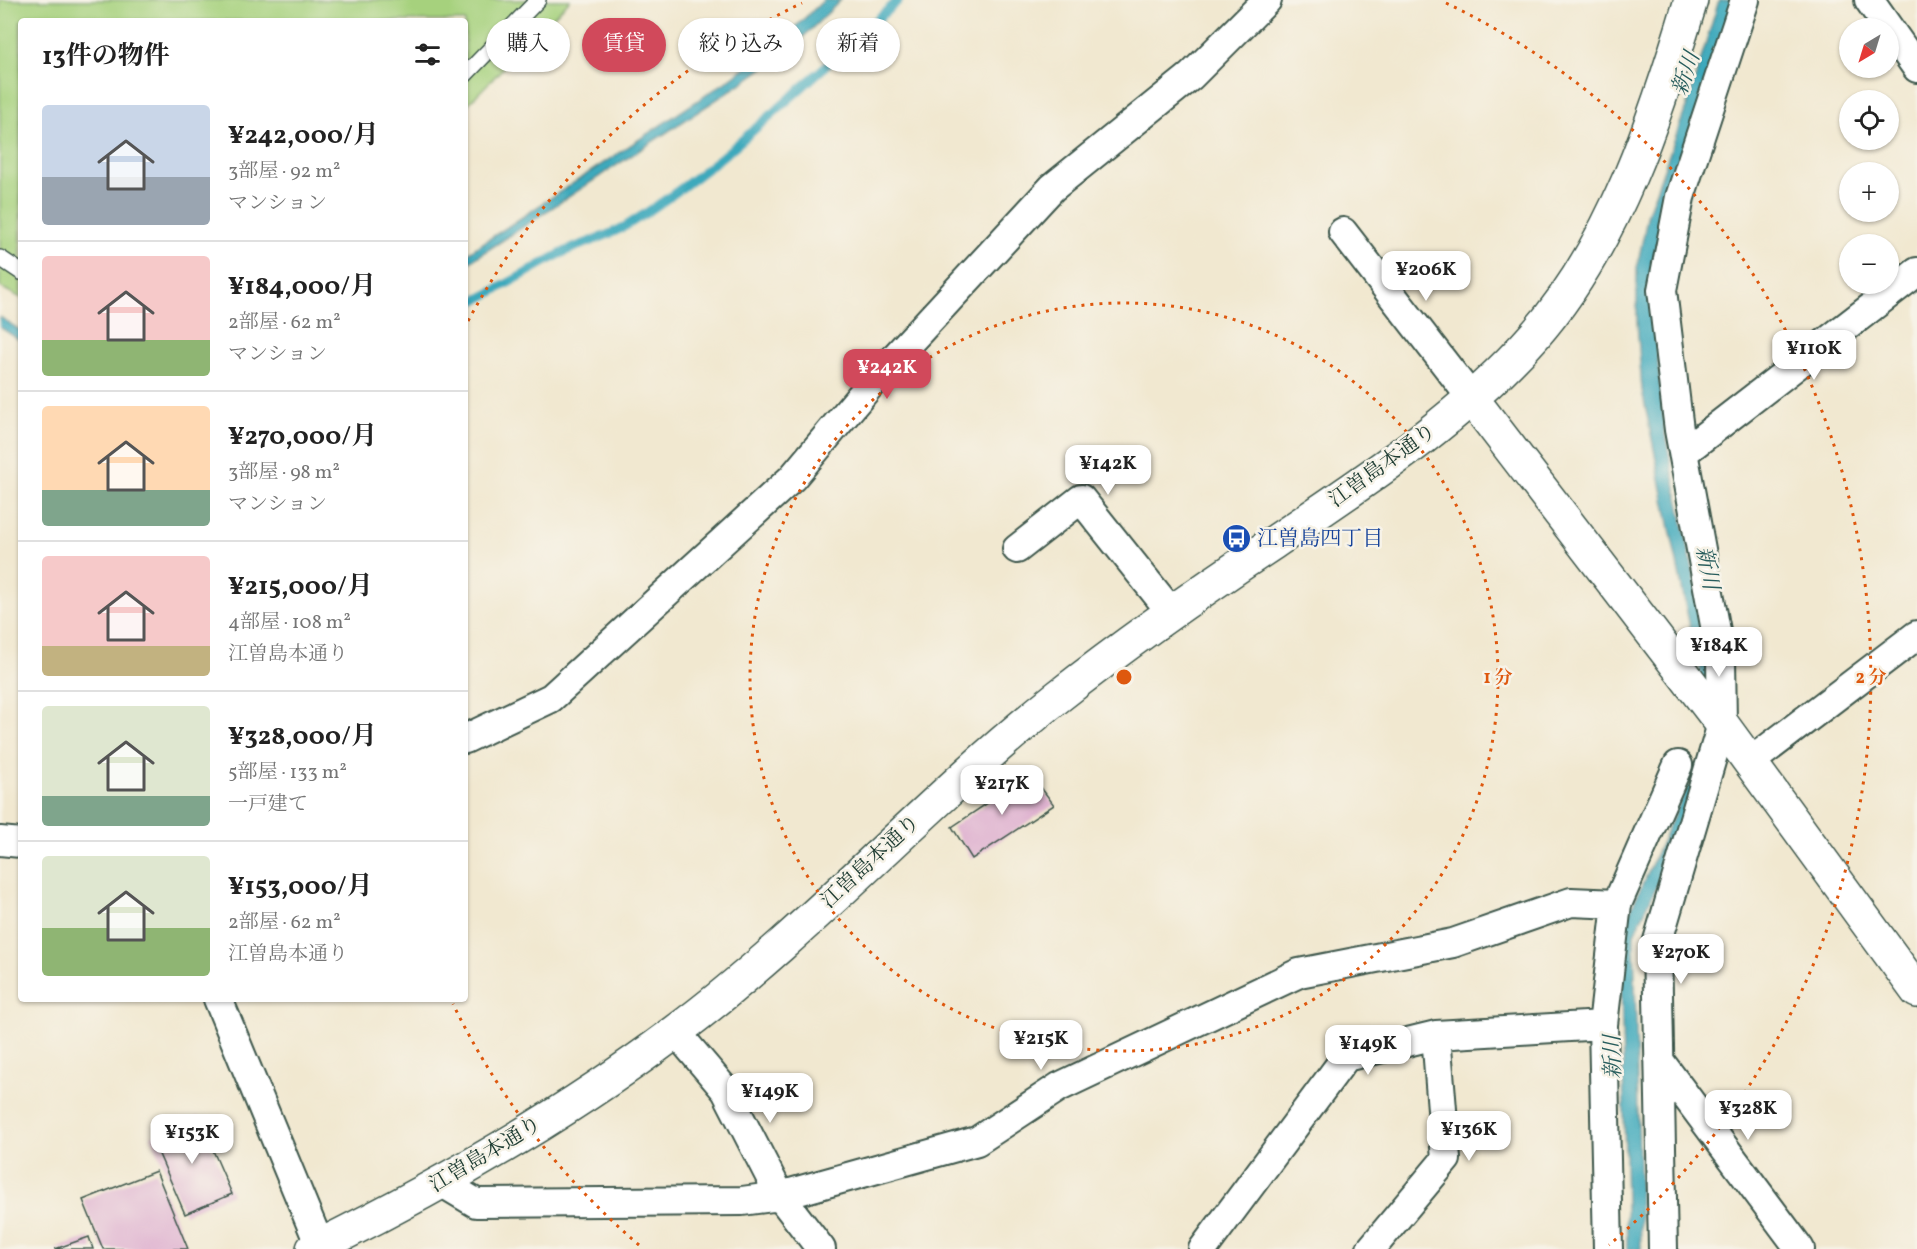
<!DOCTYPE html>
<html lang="ja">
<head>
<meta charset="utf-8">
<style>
	:root { --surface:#fff; --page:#f2f2f2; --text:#222; --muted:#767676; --line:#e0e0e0; --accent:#d1495b }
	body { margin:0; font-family:Vollkorn,"Noto Serif JP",serif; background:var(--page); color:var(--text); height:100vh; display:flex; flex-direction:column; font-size:22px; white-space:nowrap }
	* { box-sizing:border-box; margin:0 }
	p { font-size:20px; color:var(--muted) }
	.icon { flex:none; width:33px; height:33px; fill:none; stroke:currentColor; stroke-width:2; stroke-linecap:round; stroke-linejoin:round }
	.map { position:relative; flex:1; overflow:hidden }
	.sheet { position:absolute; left:18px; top:18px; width:450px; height:984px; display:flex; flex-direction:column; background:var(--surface); border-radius:6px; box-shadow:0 2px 4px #0004 }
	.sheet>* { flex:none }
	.guide { position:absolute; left:486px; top:18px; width:570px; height:54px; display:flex; gap:12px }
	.needle { width:39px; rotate:218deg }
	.tools { position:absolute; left:1839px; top:18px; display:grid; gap:12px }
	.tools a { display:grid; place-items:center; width:60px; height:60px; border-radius:50%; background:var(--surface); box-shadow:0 2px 4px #0004; font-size:30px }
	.price { position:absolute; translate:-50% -51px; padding:0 14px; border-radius:12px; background:#fff; color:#222; font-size:20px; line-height:39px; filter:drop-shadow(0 2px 3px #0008) }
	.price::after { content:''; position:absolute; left:50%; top:36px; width:18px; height:14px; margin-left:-9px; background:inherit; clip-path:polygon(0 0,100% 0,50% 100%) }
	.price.active { background:var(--accent); color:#fff }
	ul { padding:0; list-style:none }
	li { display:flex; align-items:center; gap:18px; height:150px; padding:0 24px }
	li+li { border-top:2px solid var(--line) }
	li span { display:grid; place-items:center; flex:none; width:168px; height:120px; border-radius:6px; color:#555 }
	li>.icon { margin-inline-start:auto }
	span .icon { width:72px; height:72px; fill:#fffc; stroke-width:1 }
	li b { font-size:26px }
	h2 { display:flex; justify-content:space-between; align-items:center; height:72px; padding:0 24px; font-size:26px }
	.tag { padding:0 21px; border-radius:27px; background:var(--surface); box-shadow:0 2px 4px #0004; font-size:21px; line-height:54px }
	.tag.active { background:var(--accent); color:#fff }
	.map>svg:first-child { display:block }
	.green { fill:#a6d17d; stroke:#628758; stroke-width:1.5 }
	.water { fill:#3ca9bc; stroke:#2e7378; stroke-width:1.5 }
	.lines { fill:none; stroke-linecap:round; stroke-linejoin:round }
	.stream { stroke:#3ca9bc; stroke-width:9 }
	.building { fill:#dfb2d0 }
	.lane-casing { stroke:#3e574b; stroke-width:18 }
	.street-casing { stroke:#3e574b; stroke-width:32 }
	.secondary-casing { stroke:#3e574b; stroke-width:36 }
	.lane { stroke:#fff; stroke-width:15 }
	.street { stroke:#fff; stroke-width:28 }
	.secondary { stroke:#fff; stroke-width:33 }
	.ring { fill:none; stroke:#de580e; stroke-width:3; stroke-dasharray:3 6 }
	.labels { text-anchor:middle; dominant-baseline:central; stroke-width:5; stroke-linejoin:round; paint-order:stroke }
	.street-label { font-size:21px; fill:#1f3d34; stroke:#f7f3e8 }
	.transit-label { font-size:21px; fill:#164399; stroke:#f7f3e8; text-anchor:start }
	.water-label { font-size:22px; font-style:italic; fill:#285d5d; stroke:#f7f3e8 }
	.centre { fill:#de580e; stroke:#f7f3e8; stroke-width:3 }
	.ring-label { font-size:18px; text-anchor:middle; font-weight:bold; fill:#de580e; stroke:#f7f3e8; stroke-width:5; stroke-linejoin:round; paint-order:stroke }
</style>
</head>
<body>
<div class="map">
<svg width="1917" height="1249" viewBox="0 0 1917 1249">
	<rect width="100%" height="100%" fill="#f7f3e8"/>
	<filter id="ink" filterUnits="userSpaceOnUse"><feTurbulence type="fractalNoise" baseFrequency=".0167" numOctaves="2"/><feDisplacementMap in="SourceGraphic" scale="12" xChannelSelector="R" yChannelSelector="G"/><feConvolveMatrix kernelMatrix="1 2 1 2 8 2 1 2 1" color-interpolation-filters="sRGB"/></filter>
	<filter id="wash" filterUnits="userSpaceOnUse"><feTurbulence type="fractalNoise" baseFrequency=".008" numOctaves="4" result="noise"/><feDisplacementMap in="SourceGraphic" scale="24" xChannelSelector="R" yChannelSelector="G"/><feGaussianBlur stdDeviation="1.35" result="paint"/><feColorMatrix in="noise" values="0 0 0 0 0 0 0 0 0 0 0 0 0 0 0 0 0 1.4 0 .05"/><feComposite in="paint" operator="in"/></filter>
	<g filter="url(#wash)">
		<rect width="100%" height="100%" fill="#f1e8d0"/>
		<!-- green -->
		<path class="green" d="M0 0H570L465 107V21H21V298L0 287Z"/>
		<!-- water -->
		<path class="water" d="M824 0H841L793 47 748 79 465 265V255L727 81 778 43Z
			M1719 0H1734L1656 341 1665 434 1710 653 1696 657 1642 390 1637 321V268L1648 213 1687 105Z
			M0 317 21 331V341L0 327Z
			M1688 785 1701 792 1634 934 1641 1249H1627L1620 933Z"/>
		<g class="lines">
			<!-- stream -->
			<path class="stream" d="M465 305C500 290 532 268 566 251 586 242 610 236 629 224 728 162 811 77 899 0
				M1701 645 1706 688"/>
		</g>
		<g id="blocks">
			<!-- building -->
			<path class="building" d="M1031 774 1054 805 972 859 952 827Z
				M198 1116 232 1194 185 1214 151 1136Z
				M156 1171 188 1249H103L83 1200Z
				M89 1237 93 1249H55Z"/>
		</g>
	</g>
	<g filter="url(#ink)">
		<use href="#blocks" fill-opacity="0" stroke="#3e574b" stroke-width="1.5"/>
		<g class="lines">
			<defs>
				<path id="lane" d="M465 75 538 0
					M0 258 21 272"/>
				<path id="street" d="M1869 0 1917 68
					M1343 232 1473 400
					M1683 453 1917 272
					M1017 549 1081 499 1172 613
					M465 739 551 698 792 478 875 379 1052 188 1191 76 1267 0
					M1750 762 1917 635
					M0 841 21 843
					M218 999 320 1246
					M676 1032 726 1091 780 1196 821 1249
					M1659 1060 1800 1249
					M441 1182 476 1203 742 1201 780 1196 977 1141 1059 1087 1299 973 1453 943 1571 902 1617 904
					M1203 1249 1346 1057 1436 1035 1603 1025
					M1371 1249 1446 1159 1436 1035
					M1608 1249 1603 1025 1617 904 1678 765
					M1663 1249 1657 944 1722 724 1721 658 1679 430 1662 290 1680 197 1745 0"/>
				<path id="secondary" d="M1473 400 1722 724 1917 991
					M313 1249C439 1187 562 1117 674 1033 810 932 923 804 1055 699 1125 644 1199 592 1273 543 1366 480 1460 420 1534 336 1615 244 1657 114 1691 0"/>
			</defs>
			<!-- lane casing -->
			<use href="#lane" class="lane-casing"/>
			<!-- street casing -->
			<use href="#street" class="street-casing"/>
			<!-- secondary casing -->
			<use href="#secondary" class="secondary-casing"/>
			<!-- lane -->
			<use href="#lane" class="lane"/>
			<!-- street -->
			<use href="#street" class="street"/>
			<!-- secondary -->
			<use href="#secondary" class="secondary"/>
		</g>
	</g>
	<!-- distance rings -->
	<g class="ring">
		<circle cx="1124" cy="677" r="374"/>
		<path d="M639 1245A747 747 0 0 1 453 1004M468 321A747 747 0 0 1 802 3M1446 3A747 747 0 0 1 1609 1245"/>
	</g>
	<!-- icons -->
	<defs>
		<symbol id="bus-disc" viewBox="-11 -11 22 22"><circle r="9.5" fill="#1a4fb4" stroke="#f7f3e8"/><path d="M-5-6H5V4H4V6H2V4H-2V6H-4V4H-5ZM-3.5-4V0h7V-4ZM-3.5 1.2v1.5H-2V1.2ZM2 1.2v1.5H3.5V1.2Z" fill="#fff"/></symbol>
	</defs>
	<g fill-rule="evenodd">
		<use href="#bus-disc" x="1220" y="522" width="33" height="33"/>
	</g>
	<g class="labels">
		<!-- street labels -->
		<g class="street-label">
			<text transform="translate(1383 466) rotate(-36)">江曽島本通り</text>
			<text transform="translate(871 862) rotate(-43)">江曽島本通り</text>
			<text transform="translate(486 1155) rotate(-31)">江曽島本通り</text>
		</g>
		<!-- transit labels -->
		<g class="transit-label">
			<text x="1257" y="539">江曽島四丁目</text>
		</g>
		<!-- water labels -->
		<g class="water-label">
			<text transform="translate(1687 74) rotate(-71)">新川</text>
			<text transform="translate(1706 568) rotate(79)">新川</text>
			<text transform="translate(1614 1057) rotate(-91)">新川</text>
		</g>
	</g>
	<circle cx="1124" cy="677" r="9" class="centre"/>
	<g class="ring-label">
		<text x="1498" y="683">1 分</text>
		<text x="1871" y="683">2 分</text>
	</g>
</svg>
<div class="tools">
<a><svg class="needle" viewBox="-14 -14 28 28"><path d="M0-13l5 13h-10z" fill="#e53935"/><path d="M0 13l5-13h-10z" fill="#767676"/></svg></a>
<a><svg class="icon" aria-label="locate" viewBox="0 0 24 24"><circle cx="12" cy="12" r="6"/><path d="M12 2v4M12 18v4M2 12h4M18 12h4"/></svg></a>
<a>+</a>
<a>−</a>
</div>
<b class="price" style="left:1426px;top:302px">¥206K</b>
<b class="price" style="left:1814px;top:381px">¥110K</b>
<b class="price active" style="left:887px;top:400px">¥242K</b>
<b class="price" style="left:1108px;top:496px">¥142K</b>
<b class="price" style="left:1719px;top:678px">¥184K</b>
<b class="price" style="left:1002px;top:816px">¥217K</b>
<b class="price" style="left:1681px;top:985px">¥270K</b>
<b class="price" style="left:1041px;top:1071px">¥215K</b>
<b class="price" style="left:1368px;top:1076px">¥149K</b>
<b class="price" style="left:770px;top:1124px">¥149K</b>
<b class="price" style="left:1748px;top:1141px">¥328K</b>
<b class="price" style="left:1469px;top:1162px">¥136K</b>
<b class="price" style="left:192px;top:1165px">¥153K</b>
<div class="guide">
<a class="tag">購入</a>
<a class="tag active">賃貸</a>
<a class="tag">絞り込み</a>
<a class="tag">新着</a>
</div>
<section class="sheet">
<h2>13件の物件<svg class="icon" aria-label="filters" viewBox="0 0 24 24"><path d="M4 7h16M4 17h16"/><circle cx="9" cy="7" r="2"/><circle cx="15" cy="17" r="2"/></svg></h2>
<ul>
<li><span style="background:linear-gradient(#c9d6e8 60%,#9aa5b1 0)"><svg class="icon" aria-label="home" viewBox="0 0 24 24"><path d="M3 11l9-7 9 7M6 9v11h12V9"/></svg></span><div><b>¥242,000/月</b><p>3部屋 · 92 m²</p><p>マンション</p></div></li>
<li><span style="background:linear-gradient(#f6c9c9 70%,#8fb573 0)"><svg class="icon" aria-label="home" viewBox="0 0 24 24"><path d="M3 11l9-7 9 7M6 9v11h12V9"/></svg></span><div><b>¥184,000/月</b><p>2部屋 · 62 m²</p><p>マンション</p></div></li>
<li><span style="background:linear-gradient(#ffd9b3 70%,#7fa58c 0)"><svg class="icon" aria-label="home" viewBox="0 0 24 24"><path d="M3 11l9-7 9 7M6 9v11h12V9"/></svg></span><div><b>¥270,000/月</b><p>3部屋 · 98 m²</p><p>マンション</p></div></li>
<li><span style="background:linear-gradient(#f6c9c9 75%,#c2b280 0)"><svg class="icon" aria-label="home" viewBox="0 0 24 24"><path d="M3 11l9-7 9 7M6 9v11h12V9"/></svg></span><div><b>¥215,000/月</b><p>4部屋 · 108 m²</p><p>江曽島本通り</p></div></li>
<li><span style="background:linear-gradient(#dfe7d0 75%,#7fa58c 0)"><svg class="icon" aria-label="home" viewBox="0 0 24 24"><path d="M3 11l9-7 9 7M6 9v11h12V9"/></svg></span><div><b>¥328,000/月</b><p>5部屋 · 133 m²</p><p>一戸建て</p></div></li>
<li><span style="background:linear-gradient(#dfe7d0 60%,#8fb573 0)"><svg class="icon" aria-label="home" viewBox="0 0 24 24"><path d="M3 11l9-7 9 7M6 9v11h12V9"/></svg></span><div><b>¥153,000/月</b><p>2部屋 · 62 m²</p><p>江曽島本通り</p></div></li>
</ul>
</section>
</div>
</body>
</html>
